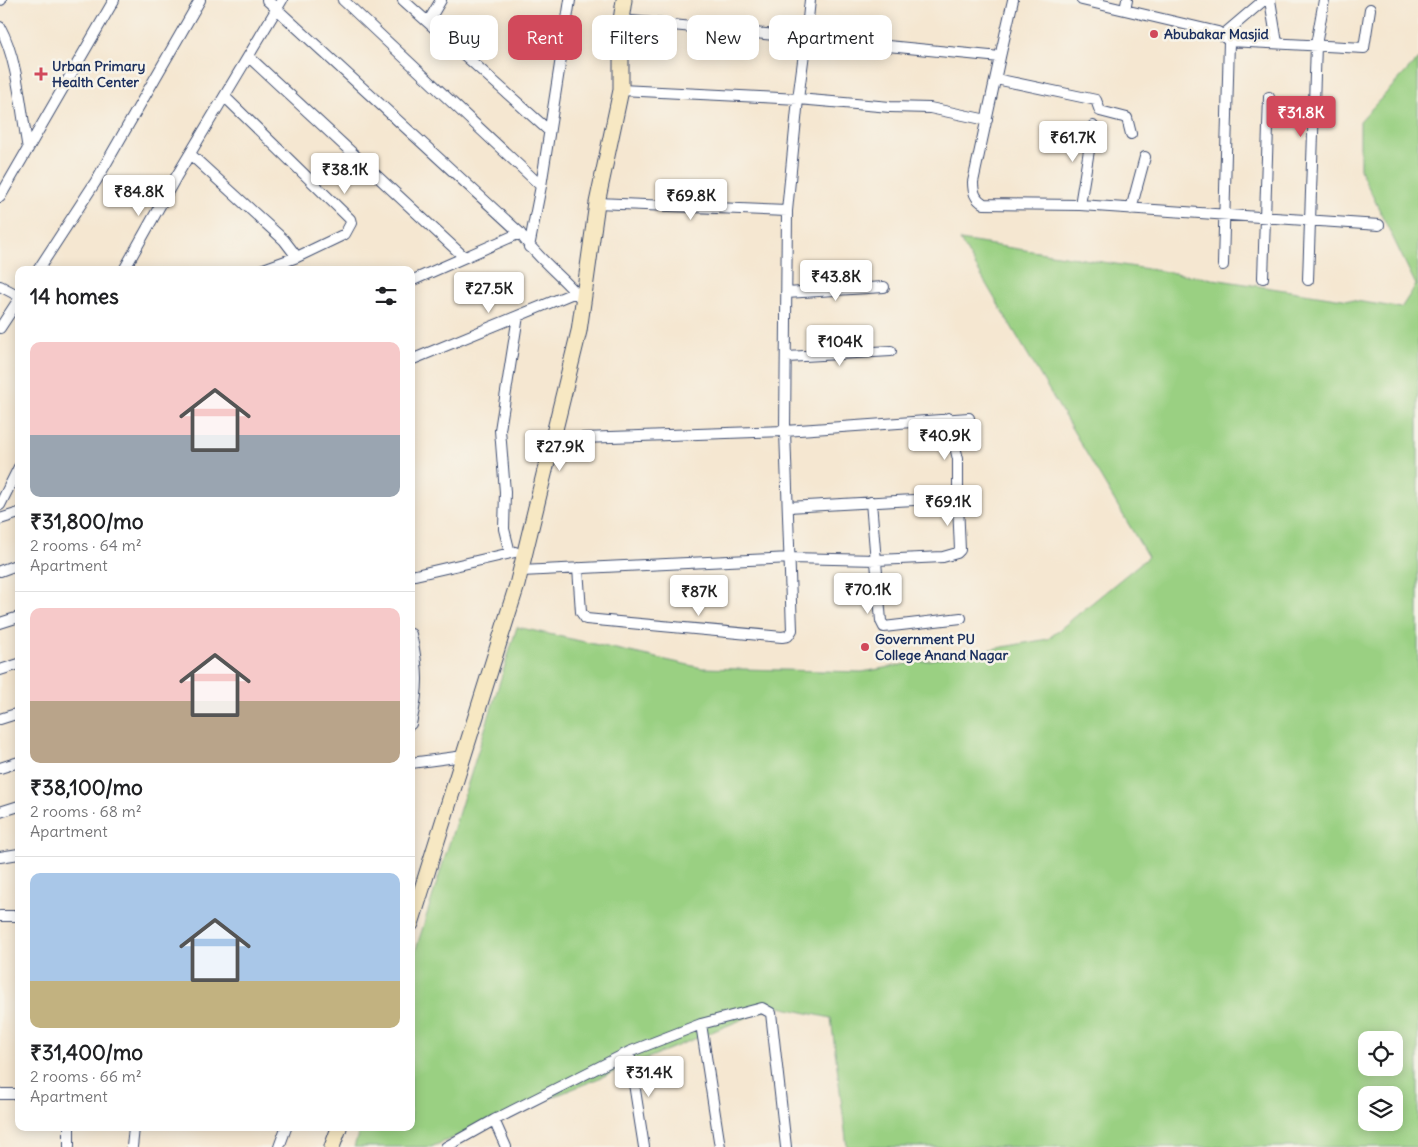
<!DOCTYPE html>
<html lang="en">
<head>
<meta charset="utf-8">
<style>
	:root { --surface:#fff; --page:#f2f2f2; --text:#202124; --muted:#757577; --line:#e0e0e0; --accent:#d1495b }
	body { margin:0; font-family:Delius,sans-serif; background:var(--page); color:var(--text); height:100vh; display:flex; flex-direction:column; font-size:19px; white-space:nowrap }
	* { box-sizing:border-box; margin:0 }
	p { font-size:16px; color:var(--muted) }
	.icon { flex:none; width:28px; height:28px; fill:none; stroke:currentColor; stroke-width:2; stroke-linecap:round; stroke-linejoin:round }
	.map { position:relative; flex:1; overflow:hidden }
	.details { position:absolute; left:15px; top:266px; width:400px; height:865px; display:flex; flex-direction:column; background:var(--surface); border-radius:10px; box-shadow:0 2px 12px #0003 }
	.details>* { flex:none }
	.guide { position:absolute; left:430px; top:15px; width:475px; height:45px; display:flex; gap:10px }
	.fabs { position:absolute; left:1358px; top:1031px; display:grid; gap:10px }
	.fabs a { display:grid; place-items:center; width:45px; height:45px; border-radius:10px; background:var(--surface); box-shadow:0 2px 12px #0003; font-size:25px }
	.price { position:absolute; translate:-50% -42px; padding:0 11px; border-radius:5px; background:#fff; color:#222; font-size:16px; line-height:32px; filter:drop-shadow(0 1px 2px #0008) }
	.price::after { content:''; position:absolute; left:50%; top:30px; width:15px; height:11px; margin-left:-8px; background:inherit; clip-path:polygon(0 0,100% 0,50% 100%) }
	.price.current { background:var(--accent); color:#fff }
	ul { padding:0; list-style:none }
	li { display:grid; align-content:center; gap:10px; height:265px; padding:0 15px }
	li+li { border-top:1px solid var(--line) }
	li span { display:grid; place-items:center; height:155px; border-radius:10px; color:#555 }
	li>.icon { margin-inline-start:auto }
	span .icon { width:90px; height:90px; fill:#fffc; stroke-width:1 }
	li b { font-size:21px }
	h2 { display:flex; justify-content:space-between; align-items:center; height:60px; padding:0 15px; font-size:21px }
	.chip { padding:0 18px; border-radius:10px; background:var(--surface); box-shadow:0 2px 12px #0003; font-size:18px; line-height:45px }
	.chip.current { background:var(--accent); color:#fff }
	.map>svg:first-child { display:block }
	.green { fill:#9ad082; stroke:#5a8070; fill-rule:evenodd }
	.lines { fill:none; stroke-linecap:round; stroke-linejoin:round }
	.street-casing { stroke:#3c4b6f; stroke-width:12 }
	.secondary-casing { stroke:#3c4b6f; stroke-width:17 }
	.street { stroke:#fff; stroke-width:10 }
	.secondary { stroke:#f7e8c3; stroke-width:15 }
	.poi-dot { fill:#d1495b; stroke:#f7f3e8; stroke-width:2 }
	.labels { text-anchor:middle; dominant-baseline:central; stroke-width:5; stroke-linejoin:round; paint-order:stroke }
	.poi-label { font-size:14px; font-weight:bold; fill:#1b2f5e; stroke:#f7f3e8; text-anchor:start }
</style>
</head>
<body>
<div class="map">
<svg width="1418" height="1147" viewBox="0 0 1418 1147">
	<rect width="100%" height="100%" fill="#f7f3e8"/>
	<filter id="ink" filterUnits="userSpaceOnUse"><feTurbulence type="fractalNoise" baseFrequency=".02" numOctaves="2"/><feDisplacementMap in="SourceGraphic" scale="10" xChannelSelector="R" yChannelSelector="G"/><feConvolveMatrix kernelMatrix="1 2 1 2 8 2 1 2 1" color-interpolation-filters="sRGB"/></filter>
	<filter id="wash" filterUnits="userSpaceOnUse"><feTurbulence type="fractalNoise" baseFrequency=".0096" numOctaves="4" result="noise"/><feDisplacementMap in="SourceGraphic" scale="20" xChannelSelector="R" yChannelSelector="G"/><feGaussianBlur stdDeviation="1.12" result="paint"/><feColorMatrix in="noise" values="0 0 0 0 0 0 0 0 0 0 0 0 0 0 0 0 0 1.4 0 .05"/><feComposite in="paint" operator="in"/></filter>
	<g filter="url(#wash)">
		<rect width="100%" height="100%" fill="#f5e7d1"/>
		<!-- green -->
		<path class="green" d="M1418 59V1147H847L831 1018 775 1006 431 1147H354L360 1128H411V965L517 627 702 668 862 672 1048 639 1148 557 960 240 1401 308 1416 285 1360 170V121ZM1366 1040H1394V1068H1366ZM1366 1095H1394V1122H1366Z"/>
	</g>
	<g filter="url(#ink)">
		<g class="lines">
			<defs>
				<path id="street" d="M0 0H1
					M267 0 520 233C537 259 564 277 583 301
					M343 0 541 186
					M403 0 548 130
					M1082 0 1218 32 1229 41 1223 265
					M1270 0 1277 43
					M1125 10 1127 0
					M621 20 806 38 810 0
					M428 22 441 0
					M0 27C18 60 21 111 28 149
					M1224 34 1264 0
					M1229 41 1364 48 1370 9
					M249 57 463 256
					M1000 57 973 182C973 192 975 199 984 204L1080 205 1379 225
					M996 79 1096 100 1100 111 1127 118 1131 134
					M225 97 350 219 351 223 345 234 297 257 261 270
					M987 120 930 108 890 107 798 99 806 38 1000 57 1013 0
					M190 154 284 240 297 257
					M0 197 114 0
					M597 203 787 211
					M1080 205 1093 126
					M1131 209 1145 157
					M529 247 541 186 570 0
					M38 270 96 181 200 0
					M124 270 176 177 282 0
					M1263 278 1269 97
					M1308 280 1316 45 1324 0
					M411 281 520 233
					M0 286 19 296
					M786 293 884 287
					M0 328 19 299
					M787 357 891 351
					M411 360 576 292
					M948 418 958 459V504
					M553 439 785 431 969 418
					M871 502 881 621 884 627 961 618
					M0 505 19 467
					M0 519 19 513
					M510 553 504 529 505 492 500 430 518 316
					M578 568 581 612 586 619 782 637 788 636 792 630 785 431 787 211 798 99 621 90
					M0 571 19 564
					M521 571 790 558 877 560 943 557 957 553 960 550 958 504 950 498 788 507
					M411 576 515 552
					M0 623 19 617
					M411 634C419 669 419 689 411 724
					M0 670 19 664
					M0 719 19 713
					M411 763 464 756
					M0 768 19 762
					M0 812 19 806
					M0 857 19 854
					M0 916H19
					M701 1024 720 1147
					M629 1052 644 1147
					M0 1094H19
					M494 1120 506 1147
					M69 1128V1147
					M132 1147 134 1128
					M279 1147 286 1128
					M446 1147 494 1120 629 1052 701 1024 762 1008 771 1013 786 1147"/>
				<path id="secondary" d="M411 924 517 585 579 331 597 203 621 90V20L624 0
					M332 1147 339 1128"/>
			</defs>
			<!-- street casing -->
			<use href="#street" class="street-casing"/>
			<!-- secondary casing -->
			<use href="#secondary" class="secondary-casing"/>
			<!-- street -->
			<use href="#street" class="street"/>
			<!-- secondary -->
			<use href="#secondary" class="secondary"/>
		</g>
	</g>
	<!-- markers -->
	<g class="poi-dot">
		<circle cx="1154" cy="34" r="5"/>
		<path d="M38.5 66.5h5v5h5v5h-5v5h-5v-5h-5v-5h5z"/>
		<circle cx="865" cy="647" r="5"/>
	</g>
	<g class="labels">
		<!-- poi labels -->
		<g class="poi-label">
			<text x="1164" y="34">Abubakar Masjid</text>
			<text x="52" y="66">Urban Primary<tspan x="52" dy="16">Health Center</tspan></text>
			<text x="875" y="639">Government PU<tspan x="875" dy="16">College Anand Nagar</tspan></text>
		</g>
	</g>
</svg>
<div class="fabs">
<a><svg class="icon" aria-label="locate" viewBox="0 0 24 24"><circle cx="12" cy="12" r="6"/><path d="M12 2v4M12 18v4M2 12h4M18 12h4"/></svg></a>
<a><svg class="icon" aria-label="layers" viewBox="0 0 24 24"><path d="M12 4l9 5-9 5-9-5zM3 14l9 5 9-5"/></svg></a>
</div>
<b class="price current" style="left:1301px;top:138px">₹31.8K</b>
<b class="price" style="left:1073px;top:163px">₹61.7K</b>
<b class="price" style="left:345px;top:195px">₹38.1K</b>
<b class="price" style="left:139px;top:217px">₹84.8K</b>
<b class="price" style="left:691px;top:221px">₹69.8K</b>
<b class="price" style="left:836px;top:302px">₹43.8K</b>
<b class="price" style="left:489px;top:314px">₹27.5K</b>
<b class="price" style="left:840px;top:367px">₹104K</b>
<b class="price" style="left:945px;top:461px">₹40.9K</b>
<b class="price" style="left:560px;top:472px">₹27.9K</b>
<b class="price" style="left:948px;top:527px">₹69.1K</b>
<b class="price" style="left:868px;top:615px">₹70.1K</b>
<b class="price" style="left:699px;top:617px">₹87K</b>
<b class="price" style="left:649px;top:1098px">₹31.4K</b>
<div class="guide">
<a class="chip">Buy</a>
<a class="chip current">Rent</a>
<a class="chip">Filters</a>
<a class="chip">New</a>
<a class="chip">Apartment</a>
</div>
<section class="details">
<h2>14 homes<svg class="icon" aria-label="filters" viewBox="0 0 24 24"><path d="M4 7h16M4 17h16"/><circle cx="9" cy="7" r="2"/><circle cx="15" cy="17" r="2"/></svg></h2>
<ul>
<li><span style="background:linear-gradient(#f6c9c9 60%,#9aa5b1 0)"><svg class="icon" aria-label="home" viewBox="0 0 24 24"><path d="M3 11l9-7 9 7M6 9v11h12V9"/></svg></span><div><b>₹31,800/mo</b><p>2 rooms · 64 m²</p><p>Apartment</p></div></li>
<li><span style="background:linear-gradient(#f6c9c9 60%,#b9a48a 0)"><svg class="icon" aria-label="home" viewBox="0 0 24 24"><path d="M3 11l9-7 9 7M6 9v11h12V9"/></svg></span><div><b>₹38,100/mo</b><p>2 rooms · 68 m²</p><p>Apartment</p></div></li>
<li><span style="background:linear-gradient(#a9c7e8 70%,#c2b280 0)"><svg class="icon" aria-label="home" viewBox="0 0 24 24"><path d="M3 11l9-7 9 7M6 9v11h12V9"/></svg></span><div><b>₹31,400/mo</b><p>2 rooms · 66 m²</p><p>Apartment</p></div></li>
</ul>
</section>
</div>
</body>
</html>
